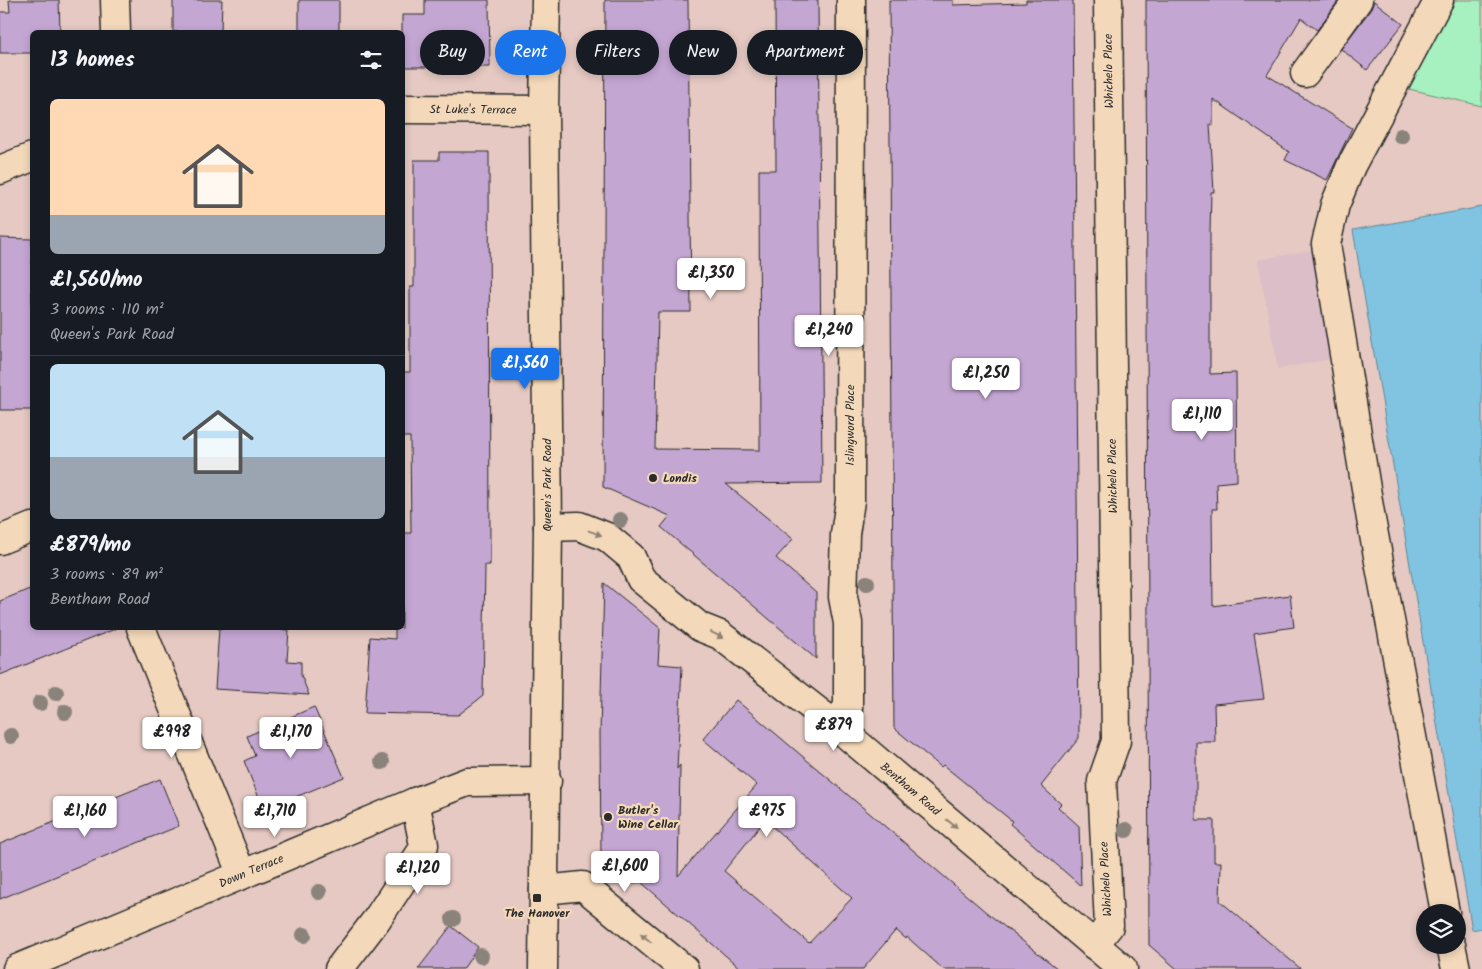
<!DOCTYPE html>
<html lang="en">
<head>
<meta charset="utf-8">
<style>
	:root { --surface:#171b24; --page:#242831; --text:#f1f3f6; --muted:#9ea1a6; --line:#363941; --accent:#1a73e8 }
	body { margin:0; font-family:Kalam,sans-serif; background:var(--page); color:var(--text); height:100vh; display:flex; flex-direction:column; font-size:19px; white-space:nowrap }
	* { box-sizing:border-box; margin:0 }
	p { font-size:16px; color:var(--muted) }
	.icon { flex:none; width:28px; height:28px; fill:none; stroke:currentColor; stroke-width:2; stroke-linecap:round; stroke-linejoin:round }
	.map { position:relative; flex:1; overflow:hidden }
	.side { position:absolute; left:30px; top:30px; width:375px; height:600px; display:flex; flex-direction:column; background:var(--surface); border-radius:8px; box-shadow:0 2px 8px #0003 }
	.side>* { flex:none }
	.hud { position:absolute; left:420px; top:30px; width:475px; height:45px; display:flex; gap:10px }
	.tools { position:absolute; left:1416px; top:904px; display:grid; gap:10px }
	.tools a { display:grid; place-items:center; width:50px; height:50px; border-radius:50%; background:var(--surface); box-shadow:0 2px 8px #0003; font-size:25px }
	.price { position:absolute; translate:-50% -42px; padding:0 11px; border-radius:5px; background:#fff; color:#222; font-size:16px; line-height:32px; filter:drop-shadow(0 1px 2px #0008) }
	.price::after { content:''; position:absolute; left:50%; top:30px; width:15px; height:11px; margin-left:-8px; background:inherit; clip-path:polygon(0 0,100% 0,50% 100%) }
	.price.active { background:var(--accent); color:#fff }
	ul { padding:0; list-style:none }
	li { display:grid; align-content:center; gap:10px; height:265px; padding:0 20px }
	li+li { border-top:1px solid var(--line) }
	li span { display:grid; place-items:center; height:155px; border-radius:8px; color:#555 }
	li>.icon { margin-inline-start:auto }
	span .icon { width:90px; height:90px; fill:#fffc; stroke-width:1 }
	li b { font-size:21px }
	h2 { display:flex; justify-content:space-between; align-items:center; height:60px; padding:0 20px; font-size:21px }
	.chip { padding:0 18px; border-radius:22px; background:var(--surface); box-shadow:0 2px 8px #0003; font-size:18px; line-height:45px }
	.chip.active { background:var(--accent); color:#fff }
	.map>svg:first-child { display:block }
	.built { fill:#dbbec7 }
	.green { fill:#a7f1c0; stroke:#698e76 }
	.water { fill:#80c4e1; stroke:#5e8798 }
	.building { fill:#c4a6d3; stroke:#2b2b2b; fill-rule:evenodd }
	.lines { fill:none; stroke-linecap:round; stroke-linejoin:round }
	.minor-casing { stroke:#2b2b2b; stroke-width:31 }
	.minor { stroke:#f3d8ba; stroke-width:28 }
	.tree { fill:#89837b }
	.oneway { fill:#8f8272 }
	.poi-dot { fill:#2b2b2b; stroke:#f3d8ba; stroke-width:2 }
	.labels { text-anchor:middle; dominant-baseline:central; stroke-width:4.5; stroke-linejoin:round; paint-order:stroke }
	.street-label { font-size:12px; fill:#2b2b2b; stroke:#f3d8ba }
	.poi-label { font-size:12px; font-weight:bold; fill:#2b2b2b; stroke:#f3d8ba; text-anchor:start }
</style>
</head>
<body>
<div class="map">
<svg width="1482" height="969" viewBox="0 0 1482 969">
	<rect width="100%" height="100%" fill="#e5c9c2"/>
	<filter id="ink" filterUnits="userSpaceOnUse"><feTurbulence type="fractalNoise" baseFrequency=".02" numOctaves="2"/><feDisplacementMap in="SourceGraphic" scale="10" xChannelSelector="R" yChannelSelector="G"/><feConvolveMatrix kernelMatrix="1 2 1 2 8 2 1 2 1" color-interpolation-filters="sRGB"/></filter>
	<g filter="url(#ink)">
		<!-- built -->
		<path class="built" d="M1317 249 1336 358 1278 369 1258 260Z"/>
		<!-- green -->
		<path class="green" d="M1456 0H1482V106L1405 88Z"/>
		<!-- water -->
		<path class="water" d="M1482 207V928L1472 930 1353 230Z"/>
		<!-- building -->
		<path class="building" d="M9 0H59L60 32H32V53H0V12H10Z
			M173 0H222L221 32H173Z
			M299 0H339V32H299Z
			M425 0H489L490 67H402V15H425Z
			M605 0H688L691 312H658L655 449 760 450 759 170H776L775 0H818L822 483 726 484 793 539 776 558 816 593V659L661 527 670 516 603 487Z
			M889 0H953V5L1026 3V0H1073L1079 738 1041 786 1061 804 1058 807 1079 826 1081 886 1010 824 1012 821 943 765 941 767 894 728Z
			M1146 0H1339L1317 30 1301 18 1267 75 1352 128 1327 180 1285 160 1289 152 1213 99V125L1210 124 1214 192H1211L1210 232V374L1236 373 1237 481 1216 483 1217 509H1212L1213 606 1290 595 1294 627 1254 633 1264 699 1214 704 1215 742H1196V820H1214V862H1221L1220 901 1301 969H1177L1149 945Z
			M1374 1 1403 24 1367 70 1341 49 1371 9Z
			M439 152H489L490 565H485L483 696 458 715 365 713 370 637 395 639V628H402V533H411L410 437H402V372H410V287H414V160H439Z
			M0 238 32 239V410H0Z
			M604 583 660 628 658 664 682 666 677 769 680 765 678 876 757 785 703 739 736 700 986 912 1058 969H943L907 937 906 939 896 930 863 969H741L641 882 632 883 601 858 600 733ZM765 820 852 898 809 943 724 871Z
			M32 588V628H114L115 629 0 675V601Z
			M219 628H274V629L289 630 287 661 301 662V675L309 695 215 689Z
			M314 707 344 777 264 810 244 761 255 756 247 736Z
			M160 779 179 826 0 899V844Z
			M451 926 478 947 463 969H418Z"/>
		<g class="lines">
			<defs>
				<g id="minor">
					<path d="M115 0 116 32"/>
					<path d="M1439 0 1351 166 1335 205 1326 244 1371 519 1445 912"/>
					<path d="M1305 73 1358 0"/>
					<path id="s1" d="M402 109 544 110"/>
					<path d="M0 170 32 157"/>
					<path id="s2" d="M548 527 579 526 607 537 631 557 641 579 700 627 720 635 834 724 1123 969"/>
					<path d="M0 540 32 527"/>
					<path d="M141 628 242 875"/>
					<path id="s3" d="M834 724 848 708V623L843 597 845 534 850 501 851 0"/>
					<path d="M544 890 583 886 684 969"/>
					<path d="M1094 945 1109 926 1102 781 1116 741 1108 0"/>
					<path d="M1451 945 1456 969"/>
					<path id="s4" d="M17 969 415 802 467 782 547 781"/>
					<path d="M339 969 377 919 422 851 424 845 415 802"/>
					<path d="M543 969 548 527 544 110 546 0"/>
				</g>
			</defs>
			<!-- minor casing -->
			<use href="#minor" class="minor-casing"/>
			<!-- minor -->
			<use href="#minor" class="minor"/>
		</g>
		<!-- trees -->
		<g class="tree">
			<circle cx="1401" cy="136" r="8"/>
			<circle cx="620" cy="520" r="8"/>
			<circle cx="867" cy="583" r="8"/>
			<circle cx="56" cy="693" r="8"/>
			<circle cx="40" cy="703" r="8"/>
			<circle cx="65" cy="712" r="8"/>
			<circle cx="11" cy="736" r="8"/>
			<circle cx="382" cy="762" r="8"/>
			<circle cx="1126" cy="830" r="8"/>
			<circle cx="319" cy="892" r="8"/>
			<circle cx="453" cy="919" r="8"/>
			<circle cx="304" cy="935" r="8"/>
			<circle cx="481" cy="956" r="8"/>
		</g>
		<!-- one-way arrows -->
		<defs><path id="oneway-solid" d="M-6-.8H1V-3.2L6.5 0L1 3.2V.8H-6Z" transform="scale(1.25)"/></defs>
		<g class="oneway">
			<use href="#oneway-solid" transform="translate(595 533) rotate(20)"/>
			<use href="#oneway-solid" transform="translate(717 635) rotate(27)"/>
			<use href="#oneway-solid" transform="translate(952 824) rotate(40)"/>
			<use href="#oneway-solid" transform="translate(646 938) rotate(-140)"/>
		</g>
	</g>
	<!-- markers -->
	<g class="poi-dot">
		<circle cx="653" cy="478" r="5"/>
		<circle cx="608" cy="817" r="5"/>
		<rect x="532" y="893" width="10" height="10" rx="2.5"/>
	</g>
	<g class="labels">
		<!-- street labels -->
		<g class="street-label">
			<text transform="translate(1109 71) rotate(-91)">Whichelo Place</text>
			<text stroke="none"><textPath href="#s1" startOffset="71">St Luke's Terrace</textPath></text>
			<text stroke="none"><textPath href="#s3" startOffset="305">Islingword Place</textPath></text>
			<text transform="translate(1113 476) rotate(-91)">Whichelo Place</text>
			<text transform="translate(547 485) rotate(-90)">Queen's Park Road</text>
			<text stroke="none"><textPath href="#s2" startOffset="459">Bentham Road</textPath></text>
			<text stroke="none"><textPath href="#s4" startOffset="254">Down Terrace</textPath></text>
			<text transform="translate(1106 879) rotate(-93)">Whichelo Place</text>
		</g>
		<!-- poi labels -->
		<g class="poi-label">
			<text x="663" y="478">Londis</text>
			<text x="618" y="810">Butler's<tspan x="618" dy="14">Wine Cellar</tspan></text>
			<text x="537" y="913" text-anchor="middle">The Hanover</text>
		</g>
	</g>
</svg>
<div class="tools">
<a><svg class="icon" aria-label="layers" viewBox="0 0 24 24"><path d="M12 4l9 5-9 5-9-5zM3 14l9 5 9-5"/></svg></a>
</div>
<b class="price" style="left:711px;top:300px">£1,350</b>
<b class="price" style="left:829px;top:357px">£1,240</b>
<b class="price active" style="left:525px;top:390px">£1,560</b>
<b class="price" style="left:986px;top:400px">£1,250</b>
<b class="price" style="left:1202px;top:441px">£1,110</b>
<b class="price" style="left:834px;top:752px">£879</b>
<b class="price" style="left:172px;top:759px">£998</b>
<b class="price" style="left:291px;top:759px">£1,170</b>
<b class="price" style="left:85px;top:838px">£1,160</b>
<b class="price" style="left:275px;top:838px">£1,710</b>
<b class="price" style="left:767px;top:838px">£975</b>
<b class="price" style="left:625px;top:893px">£1,600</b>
<b class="price" style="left:418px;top:895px">£1,120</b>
<div class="hud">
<a class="chip">Buy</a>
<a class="chip active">Rent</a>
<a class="chip">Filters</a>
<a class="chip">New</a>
<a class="chip">Apartment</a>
</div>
<section class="side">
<h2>13 homes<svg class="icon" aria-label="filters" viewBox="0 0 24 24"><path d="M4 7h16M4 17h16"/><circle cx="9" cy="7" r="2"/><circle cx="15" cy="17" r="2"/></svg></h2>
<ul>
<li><span style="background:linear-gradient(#ffd9b3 75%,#9aa5b1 0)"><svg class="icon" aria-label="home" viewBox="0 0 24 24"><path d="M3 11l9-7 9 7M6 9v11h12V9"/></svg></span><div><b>£1,560/mo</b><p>3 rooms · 110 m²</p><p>Queen's Park Road</p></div></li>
<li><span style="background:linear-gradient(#bfe0f5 60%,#9aa5b1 0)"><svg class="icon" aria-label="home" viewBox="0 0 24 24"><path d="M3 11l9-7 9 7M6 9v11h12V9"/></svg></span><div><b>£879/mo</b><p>3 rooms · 89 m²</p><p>Bentham Road</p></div></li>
</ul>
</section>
</div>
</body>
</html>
